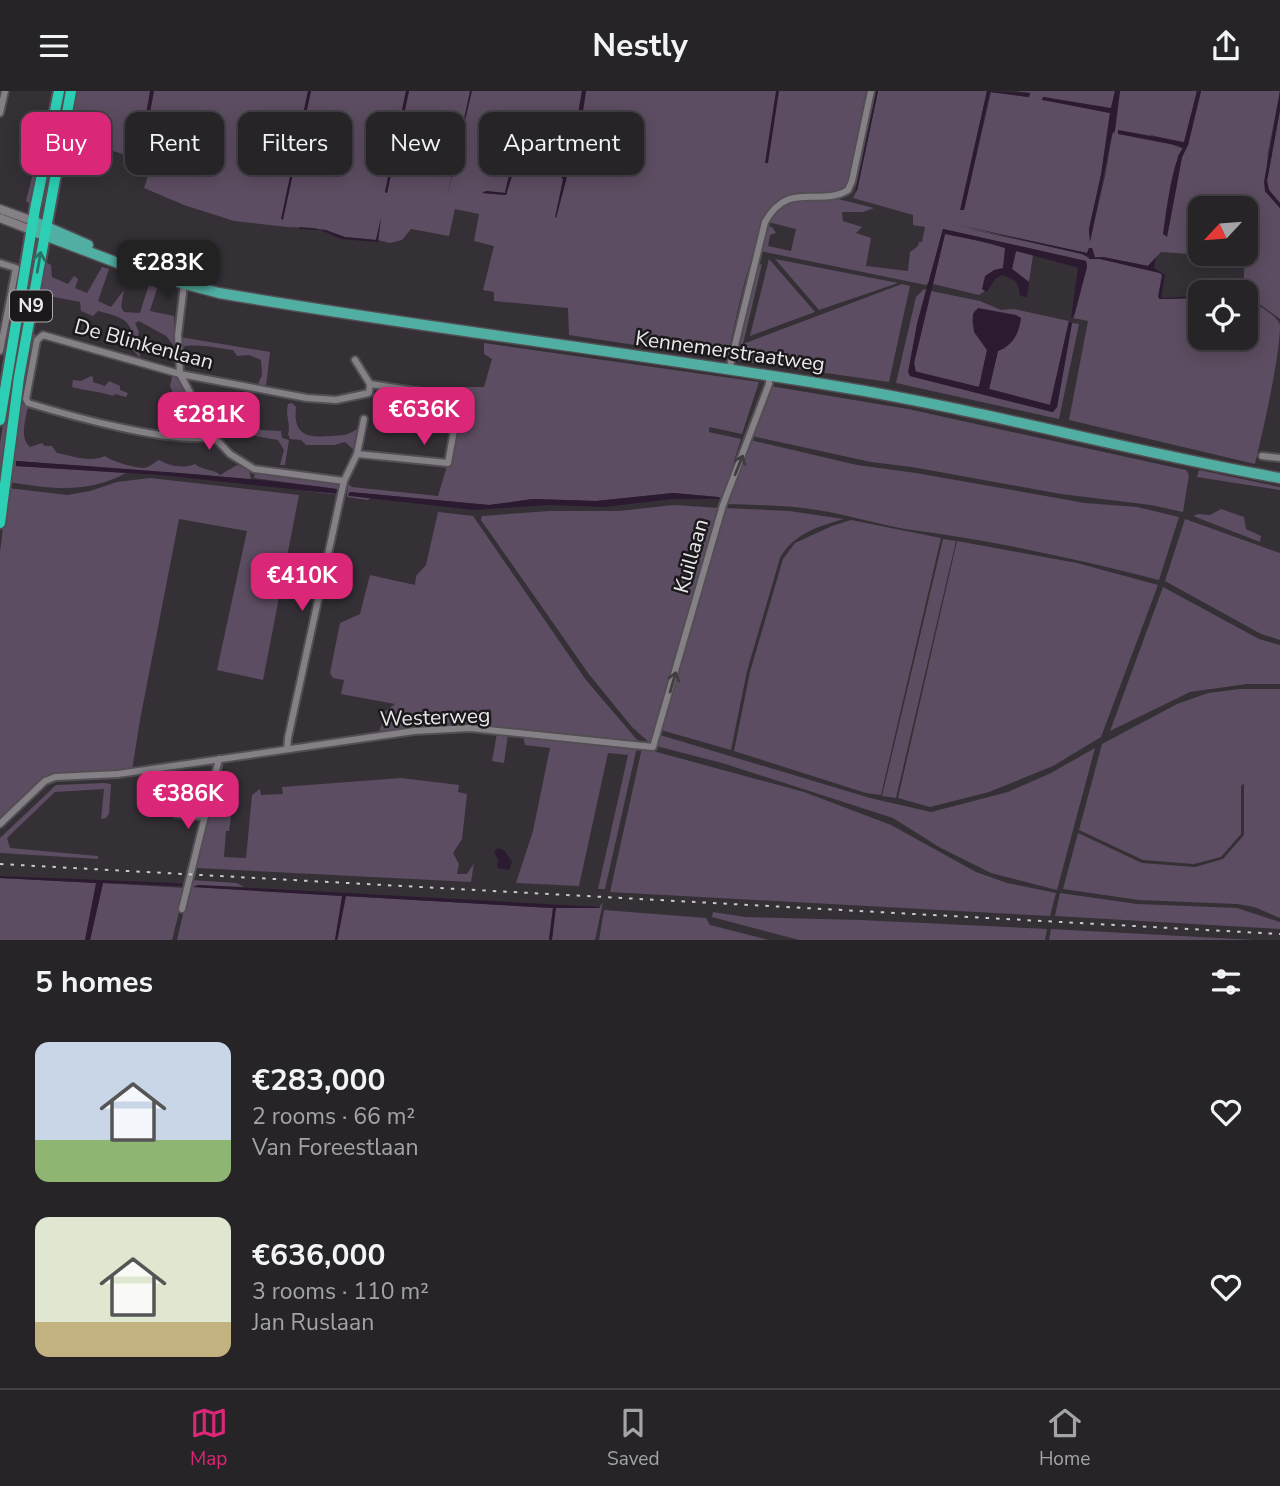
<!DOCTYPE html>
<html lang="en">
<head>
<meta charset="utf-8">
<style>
	:root { --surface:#272428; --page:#2f2c30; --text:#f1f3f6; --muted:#a4a4a8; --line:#434145; --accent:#db2777 }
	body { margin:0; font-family:"Nunito Sans",sans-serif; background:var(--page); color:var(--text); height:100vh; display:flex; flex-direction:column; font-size:26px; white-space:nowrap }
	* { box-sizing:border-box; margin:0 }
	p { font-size:23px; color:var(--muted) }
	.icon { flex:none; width:38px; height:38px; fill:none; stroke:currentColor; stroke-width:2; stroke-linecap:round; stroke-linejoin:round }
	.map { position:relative; height:849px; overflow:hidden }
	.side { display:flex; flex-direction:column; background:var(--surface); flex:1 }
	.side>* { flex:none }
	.banner { position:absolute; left:21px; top:21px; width:700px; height:63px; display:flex; gap:14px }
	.needle { width:46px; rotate:244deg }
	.buttons { position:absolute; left:1188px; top:105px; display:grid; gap:14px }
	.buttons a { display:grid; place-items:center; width:70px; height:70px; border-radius:14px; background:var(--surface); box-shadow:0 4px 18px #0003,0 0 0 2px var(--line); font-size:35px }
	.price { position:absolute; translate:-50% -60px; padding:0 16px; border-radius:14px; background:var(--accent); color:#fff; font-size:23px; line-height:46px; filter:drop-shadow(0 2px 4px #0008) }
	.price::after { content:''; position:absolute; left:50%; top:42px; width:21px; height:16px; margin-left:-10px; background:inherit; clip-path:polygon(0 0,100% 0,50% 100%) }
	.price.selected { background:#222; color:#fff }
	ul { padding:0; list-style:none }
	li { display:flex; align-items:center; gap:21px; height:175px; padding:0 35px }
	li span { display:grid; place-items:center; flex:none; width:196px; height:140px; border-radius:14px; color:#555 }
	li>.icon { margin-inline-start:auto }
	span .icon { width:84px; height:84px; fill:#fffc; stroke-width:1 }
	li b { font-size:30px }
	h2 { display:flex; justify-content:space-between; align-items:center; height:84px; padding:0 35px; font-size:30px }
	.pill { padding:0 24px; border-radius:14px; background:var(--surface); box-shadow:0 4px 18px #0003,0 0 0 2px var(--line); font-size:24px; line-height:63px }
	.pill.selected { background:var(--accent); color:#fff }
	header { display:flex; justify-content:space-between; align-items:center; height:91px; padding:0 35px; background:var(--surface); font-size:32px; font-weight:700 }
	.dock { display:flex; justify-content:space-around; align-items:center; height:98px; border-top:2px solid var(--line); background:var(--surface); font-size:19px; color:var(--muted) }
	.dock a { display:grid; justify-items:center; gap:4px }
	.dock .selected { color:var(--accent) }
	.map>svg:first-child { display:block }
	.green { fill:#5d4d62; fill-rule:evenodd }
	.water { fill:#2c1a31 }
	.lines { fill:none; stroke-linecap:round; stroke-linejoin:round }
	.street-casing { stroke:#524e53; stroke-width:10 }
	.secondary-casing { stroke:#524e53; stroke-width:11 }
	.primary-casing { stroke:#524e53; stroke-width:13 }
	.highway-casing { stroke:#524e53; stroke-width:14 }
	.street { stroke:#858086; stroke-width:6 }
	.secondary { stroke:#858086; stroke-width:8 }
	.primary { stroke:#50afa2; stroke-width:10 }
	.highway { stroke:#2ccfb4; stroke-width:10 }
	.rail { stroke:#cbc9cc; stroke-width:2; stroke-dasharray:3.5 7; stroke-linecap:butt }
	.oneway { stroke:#247468 }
	.oneway2 { stroke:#403d40 }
	.labels { text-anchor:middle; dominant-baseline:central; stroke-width:5; stroke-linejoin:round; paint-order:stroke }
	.shield { fill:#1b191b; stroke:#acaaad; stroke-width:2 }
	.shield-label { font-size:19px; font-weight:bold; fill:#eae8eb }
	.street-label { font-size:21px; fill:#eae8eb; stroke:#1b191b }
</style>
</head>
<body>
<header><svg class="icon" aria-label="menu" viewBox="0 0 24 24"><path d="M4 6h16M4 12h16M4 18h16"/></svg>Nestly<svg class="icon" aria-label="share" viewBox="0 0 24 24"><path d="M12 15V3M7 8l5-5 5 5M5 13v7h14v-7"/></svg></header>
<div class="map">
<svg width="1280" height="849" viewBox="0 0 1280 849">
	<rect width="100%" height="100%" fill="#343036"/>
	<!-- green -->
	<path class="green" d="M54 0 30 113 26 110Z
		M75 0H308L282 129 311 0H406L385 101 387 102 409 0H582L571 63 562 83 513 74 517 56 505 102 486 100 484 102 506 104 514 79H516L561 86 563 88 556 127 581 32 586 0H866L847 95C829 108 804 94 785 108 752 132 737 227 727 268L569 244 568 217 494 210V201L483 199 494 155 474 150 482 107 479 123 455 118 449 145 411 138 402 149 390 152 378 149 381 127 376 149 345 146 315 137 287 136 234 130 184 114 144 97 148 85 138 79 140 68 75 49 68 73 61 72Z
		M878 0H987L961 119H964L991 1 1028 6 1030 2 1016 0H1115L1111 18 1044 6 1042 8 1110 22 1101 84 1089 138 1090 150 1105 85 1120 0H1197L1184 52 1147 43 1183 58 1178 64 1167 146 1182 66 1188 54 1201 0H1280L1268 62 1265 100 1280 117V228L1243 201 1245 167 1161 161 1148 175 1103 166H1095L1092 157H1089L1087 162 965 137 1082 163 1090 168H1100L1160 182 1163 184 1159 208 1200 207V247H1246V211L1253 218 1256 213C1264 218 1278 226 1280 234 1280 266 1263 340 1255 373L1069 329 1088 230 1073 227 1087 176 1086 170 943 138 929 191 926 194 760 160 767 135 772 136 776 142 770 144 768 155 791 160 796 138 768 131 778 117 787 110 838 105V108L874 117 863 121H842L843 130 862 136 856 142 871 147 866 175 908 180 910 161 918 155 919 151H922L925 136 913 134V124L853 107 857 99ZM1200 117H1246V163H1200Z
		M1280 19V112L1269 99 1267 90Z
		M948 142 1006 157 1003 178 982 198 985 200 979 204 933 193 945 143Z
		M33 152 36 153 0 399V352Z
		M1016 160 1033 164 1029 191 1012 178Z
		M769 168 815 221 750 245Z
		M775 168 898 192 819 219Z
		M46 171 51 174 52 186 68 193 74 185 78 188 75 197 87 202 102 176 109 178 98 210 111 216 124 199 121 216 124 221 140 222 149 193 157 197 150 220 174 225V255L166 245 139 230 135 232 139 241 135 259 140 263V267L132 258C136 230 123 226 98 220L93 225 81 220 80 211 49 205 42 221 36 223Z
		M762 173 743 253 902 193 910 195 889 291 733 269 756 175Z
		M924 198 926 199 917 233 910 285 1052 321 1057 316 1072 232 1079 233 1059 328 896 292 916 206Z
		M931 200 980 210 1001 219 1014 218 1069 230 1050 314 989 298 998 260 1005 257 975 219C967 237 979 245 987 259L979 296 915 280 914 272Z
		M32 242 35 243 22 310 28 314C26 328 19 347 30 356L42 352 45 355H52L57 362C73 365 90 372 105 365 111 370 135 377 144 377 151 376 154 371 159 369 170 375 182 378 195 373 203 380 215 378 220 384L237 374 249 379 251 388 17 370 16 375 126 382C87 403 51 398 9 391L22 291Z
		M180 246 270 261 266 295 258 293 262 284 261 269 249 264 237 265 233 259C216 257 197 252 181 256Z
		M484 252 759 291 742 343 709 336V341L741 348 722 408 718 406 673 402 596 410 533 408 489 414 350 401 348 404 370 407 368 409 347 406 348 393 352 396 438 405 447 375 451 372 462 306 459 301V296H484L492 268 484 263Z
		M173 282 177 283 191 315 179 320 160 315 159 310 168 311 174 305 170 295Z
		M91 285 93 286V291L105 295 109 290 120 295V299L128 302 126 306 115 303 113 305C98 300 86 300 72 296L73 289 81 290Z
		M764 294 908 318 1186 379 1189 384 1183 421 1151 414 1061 403 912 376 871 371 747 344Z
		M292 312 296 316C293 344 307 347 331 345 342 344 347 345 357 338L353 358 345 351 334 354H306L301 349 290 348 288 343C291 334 285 324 288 313Z
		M244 325 253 330 261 339 281 340 282 347 289 349 285 374H280L284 359 278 349 255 345 251 336 241 328 240 326Z
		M746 348 857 374 916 382 1085 412 1137 416 1179 426 1159 489C1077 468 996 450 912 439 880 434 849 424 817 419 787 414 757 414 726 413Z
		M1199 379 1280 396V399L1197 386Z
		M255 381 338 391 341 393 339 404 297 399 319 401 336 398 254 387Z
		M150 387 299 404 263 589 217 579 247 440 179 428 140 629 132 679 49 683 0 730V461L8 397 67 404 90 400 117 391Z
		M674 414 720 417 651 653 632 636 588 582 481 429 482 425 549 420H619Z
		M725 417 789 420 844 428C819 435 793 443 780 467L747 580 731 659 661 639Z
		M1221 418 1244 426 1246 438 1261 445 1260 451 1193 425 1198 423 1210 424Z
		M438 421 473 425 586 589 638 650 455 632 379 640 383 631V622L395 613 341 603 344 589 333 587 330 582 340 532 360 523 370 484 415 494 416 485 426 474Z
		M1185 428 1280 462V549L1261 543 1165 490Z
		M851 429 941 447 881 704 866 702 734 660 750 581 783 468 795 452 832 435Z
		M943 448 956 450 896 707 882 705Z
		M957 450 1077 472 1158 494 1101 646 1053 675 989 701 930 716 898 707Z
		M1163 496 1259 548 1280 554V593H1247L1190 601 1110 640Z
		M1240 598H1280V827L1254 816 1237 813 1139 809 1063 798 1078 742 1142 772 1195 776 1223 768 1244 744V692L1241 695V743L1221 766 1194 773 1143 769 1079 739 1102 653 1177 613 1208 602Z
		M497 642 508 643 504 672 492 670Z
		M660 644 870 707 931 721 1008 701 1051 682 1095 657 1057 799 991 782 939 756 893 727 722 672 656 655Z
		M523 645 637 656 605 798H598L628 664 608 662 579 795 516 792 533 740 550 657 525 654Z
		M642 657 804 701 891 734 976 781 1007 792 1056 802 1050 825 610 801Z
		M224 671 216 704H234L229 740H226L224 766 246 767 252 704 260 698 261 704 283 703 282 696 401 687 459 694 458 701 467 703 462 748 453 762 459 773 457 783H467L474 772 471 791 197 777 220 674Z
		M104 692 111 693 109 723 106 727 101 728 104 698 55 701 7 747 10 757 98 765V768L0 762V747L56 694Z
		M0 787 97 792 85 849H0Z
		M191 789 237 792 244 796 198 794 193 796 343 805 335 849H177Z
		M103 792 185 797 172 849H90Z
		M1060 802 1137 813 1237 817 1280 831V838L1055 825Z
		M345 805 553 817 549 849H337Z
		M603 811 595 849H552L555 817H599Z
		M604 819 706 827 710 834 769 849H599Z
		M713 821 745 826 860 829 1047 838 1045 849H799L712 826Z
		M1051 838 1255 849H1049Z"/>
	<!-- water -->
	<path class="water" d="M150 0H154L142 65 139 64Z
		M308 0H311L283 129 281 128Z
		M406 0H409L387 102 385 101Z
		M470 0H472L447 106Z
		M582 0H586L581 32 556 127 555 126 563 89 561 85 516 79 513 80 506 104 482 102 486 100 505 102 515 56 513 74 562 83 571 63Z
		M776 0H779L768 72H765Z
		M876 0H878L857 100 856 99Z
		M987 0 1030 2 1029 6 990 1 964 119H960Z
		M1115 0H1120L1115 40 1112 43 1090 151 1089 138 1101 84 1110 22 1042 9 1043 6 1111 17Z
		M1197 0H1201L1188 54 1182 66 1167 146 1163 143C1166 123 1172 71 1183 57L1180 55 1118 43V39L1184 51Z
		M1280 0V19L1267 90 1269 99 1280 112V117L1265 100 1264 91Z
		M381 127 378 151 341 148 321 139 300 138 299 136 326 139 345 146 376 149Z
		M959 134 1087 162 1089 157H1092L1095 167 1103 166 1148 175 1156 166 1154 177 1165 184 1161 207 1200 205V207L1160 208 1158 206 1162 184 1160 182 1100 168H1089V166L1082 163Z
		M943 138 1086 170 1087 176 1075 222 1073 227H1071L1078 178 1076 176 1016 160 1012 178 1029 191 1027 206 1020 205C1019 190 1015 189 1002 184L995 188 987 201 982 198 985 185 994 179 1003 177 1005 157 989 152 945 143 914 272 916 281 979 296 987 259 974 241 973 223 978 217 1016 224 1021 227C1019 243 1013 254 998 260L989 298 1050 314 1069 230 1072 232 1057 316 1053 321 910 285 908 281 917 233Z
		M16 370C124 378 231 384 337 398V403L161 384 16 375Z
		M350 401 489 414 533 408 596 410 673 402 718 406 722 408H672L605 416 549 414 474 419 350 405 348 404Z
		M498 757 504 759 512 771 509 779 497 777 498 768 494 761Z
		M0 785 174 792 184 793 183 795 103 792 90 849H85L96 792 0 787Z
		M198 794 599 816 600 817H556L552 848 549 849 553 817 346 805 338 846 337 849H335L342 805 193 796Z"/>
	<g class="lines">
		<defs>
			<path id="street" d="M0 22 5 0
				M0 172 16 177 0 260
				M184 194 178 244 180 283 213 345 230 363 254 378 344 390
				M729 279 765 131C789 88 819 117 848 99L852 90 871 0
				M213 345C177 355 67 324 28 312L26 308 37 249 43 244 180 283 307 307 336 309 369 302 370 293 355 269
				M357 363 448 372 460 307 370 293
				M1262 365 1280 367
				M287 658 288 647 344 390 357 363 364 328
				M176 723 205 726
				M0 733 45 690 55 686 118 683 414 640 470 637 653 656 723 414 769 293V285
				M182 818 219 668"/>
			<path id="secondary" d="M0 118 33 130
				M0 127 31 139"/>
			<path id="primary" d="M33 130 88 154
				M31 139 147 183 219 202C423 237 630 261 835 295 984 319 1131 361 1280 387"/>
			<path id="highway" d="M0 329 35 118 59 0
				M0 432 19 286 71 0"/>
		</defs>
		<!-- street casing -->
		<use href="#street" class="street-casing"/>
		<!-- secondary casing -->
		<use href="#secondary" class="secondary-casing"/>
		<!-- primary casing -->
		<use href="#primary" class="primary-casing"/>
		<!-- highway casing -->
		<use href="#highway" class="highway-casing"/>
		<!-- street -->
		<use href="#street" class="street"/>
		<!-- secondary -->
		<use href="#secondary" class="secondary"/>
		<!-- primary -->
		<use href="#primary" class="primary"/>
		<!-- highway -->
		<use href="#highway" class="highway"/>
		<!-- rail -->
		<path class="rail" d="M0 773 1280 843"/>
	</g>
	<!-- one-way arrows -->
	<defs><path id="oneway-shaft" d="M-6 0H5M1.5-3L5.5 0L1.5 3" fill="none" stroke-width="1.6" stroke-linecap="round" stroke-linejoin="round" transform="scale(1.75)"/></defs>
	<use class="oneway" href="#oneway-shaft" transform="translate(39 171) rotate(-80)"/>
	<g class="oneway2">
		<use href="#oneway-shaft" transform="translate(739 374) rotate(-68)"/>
		<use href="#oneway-shaft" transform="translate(673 591) rotate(-74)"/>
	</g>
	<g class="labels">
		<!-- shield labels -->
		<rect class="shield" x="10" y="199.5" width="42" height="31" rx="5"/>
		<g class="shield-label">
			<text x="31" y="215">N9</text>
		</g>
		<!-- street labels -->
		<g class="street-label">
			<text transform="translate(144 253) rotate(15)">De Blinkenlaan</text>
			<text transform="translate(730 260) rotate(8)">Kennemerstraatweg</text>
			<text transform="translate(691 465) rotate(-74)">Kuillaan</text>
			<text transform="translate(435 626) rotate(-2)">Westerweg</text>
		</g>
	</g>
</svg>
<div class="buttons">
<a><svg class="needle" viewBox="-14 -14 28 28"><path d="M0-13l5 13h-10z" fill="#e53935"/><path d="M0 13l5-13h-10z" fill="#a4a4a8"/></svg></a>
<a><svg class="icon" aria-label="locate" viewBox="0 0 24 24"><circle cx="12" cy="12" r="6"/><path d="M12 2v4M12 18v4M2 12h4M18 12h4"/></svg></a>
</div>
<b class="price selected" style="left:168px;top:209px">€283K</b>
<b class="price" style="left:424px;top:356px">€636K</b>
<b class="price" style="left:209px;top:361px">€281K</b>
<b class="price" style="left:302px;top:522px">€410K</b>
<b class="price" style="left:188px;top:740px">€386K</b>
<div class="banner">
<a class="pill selected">Buy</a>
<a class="pill">Rent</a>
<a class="pill">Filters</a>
<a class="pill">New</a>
<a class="pill">Apartment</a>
</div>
</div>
<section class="side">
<h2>5 homes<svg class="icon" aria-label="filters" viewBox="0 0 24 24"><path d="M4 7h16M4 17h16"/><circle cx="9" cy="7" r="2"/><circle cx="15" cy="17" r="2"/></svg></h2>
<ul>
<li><span style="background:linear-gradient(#c9d6e8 70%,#8fb573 0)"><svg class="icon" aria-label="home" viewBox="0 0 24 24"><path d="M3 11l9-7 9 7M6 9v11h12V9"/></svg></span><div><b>€283,000</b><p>2 rooms · 66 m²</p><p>Van Foreestlaan</p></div><svg class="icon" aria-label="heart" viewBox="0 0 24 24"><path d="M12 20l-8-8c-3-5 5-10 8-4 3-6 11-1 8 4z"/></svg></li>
<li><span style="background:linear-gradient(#dfe7d0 75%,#c2b280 0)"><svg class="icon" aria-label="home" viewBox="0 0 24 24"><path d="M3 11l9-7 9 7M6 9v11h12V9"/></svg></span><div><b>€636,000</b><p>3 rooms · 110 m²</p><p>Jan Ruslaan</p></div><svg class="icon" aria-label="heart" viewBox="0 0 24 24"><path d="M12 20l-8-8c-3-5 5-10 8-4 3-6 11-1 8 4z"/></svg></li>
</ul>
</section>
<nav class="dock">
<a class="selected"><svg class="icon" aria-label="map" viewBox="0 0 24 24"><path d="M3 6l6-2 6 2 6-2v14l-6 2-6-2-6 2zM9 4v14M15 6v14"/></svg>Map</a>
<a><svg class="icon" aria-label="saved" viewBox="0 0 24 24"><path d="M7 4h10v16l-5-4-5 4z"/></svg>Saved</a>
<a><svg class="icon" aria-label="home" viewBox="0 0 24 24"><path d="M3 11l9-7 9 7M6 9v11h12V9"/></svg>Home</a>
</nav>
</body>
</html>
